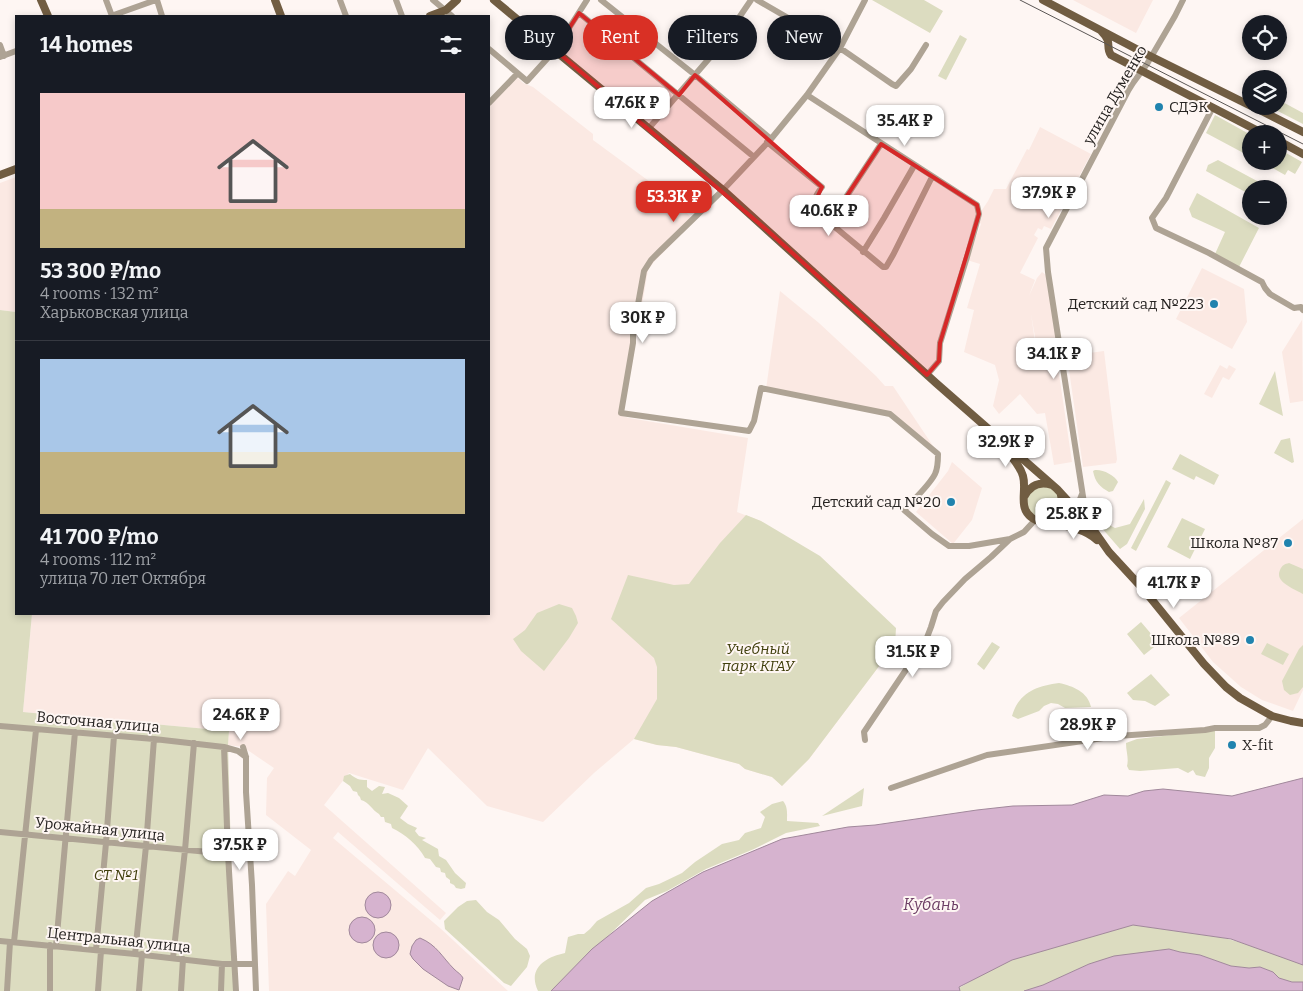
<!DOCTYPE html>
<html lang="en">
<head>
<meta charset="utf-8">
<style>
	:root { --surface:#171b24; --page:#20242c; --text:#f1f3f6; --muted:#9ea1a6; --line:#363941; --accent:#d93025 }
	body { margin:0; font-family:Bitter,serif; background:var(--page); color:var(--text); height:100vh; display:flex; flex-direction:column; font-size:19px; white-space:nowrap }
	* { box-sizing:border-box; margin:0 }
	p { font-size:16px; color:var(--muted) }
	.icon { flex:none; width:28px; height:28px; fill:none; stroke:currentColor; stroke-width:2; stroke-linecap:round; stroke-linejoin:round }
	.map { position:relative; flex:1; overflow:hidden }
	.side { position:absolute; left:15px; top:15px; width:475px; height:600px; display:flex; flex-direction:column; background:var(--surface); border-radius:0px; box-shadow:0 2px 8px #0003 }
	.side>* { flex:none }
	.hud { position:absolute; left:505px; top:15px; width:475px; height:45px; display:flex; gap:10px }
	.fabs { position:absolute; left:1242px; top:15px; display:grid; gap:10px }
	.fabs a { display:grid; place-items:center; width:45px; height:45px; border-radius:50%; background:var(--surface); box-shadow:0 2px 8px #0003; font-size:25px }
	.price { position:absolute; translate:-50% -42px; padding:0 11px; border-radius:10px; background:#fff; color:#222; font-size:16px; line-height:32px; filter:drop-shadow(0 1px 2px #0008) }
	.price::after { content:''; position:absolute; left:50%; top:30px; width:15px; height:11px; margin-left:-8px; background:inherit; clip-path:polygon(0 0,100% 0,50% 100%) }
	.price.on { background:var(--accent); color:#fff }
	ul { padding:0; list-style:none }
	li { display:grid; align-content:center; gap:10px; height:265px; padding:0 25px }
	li+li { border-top:1px solid var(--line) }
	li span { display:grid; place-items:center; height:155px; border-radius:0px; color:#555 }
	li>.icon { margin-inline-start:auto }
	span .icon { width:90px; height:90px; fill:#fffc; stroke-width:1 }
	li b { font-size:21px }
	h2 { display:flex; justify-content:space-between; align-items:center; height:60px; padding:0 25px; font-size:21px }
	.pill { padding:0 18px; border-radius:22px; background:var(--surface); box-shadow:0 2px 8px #0003; font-size:18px; line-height:45px }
	.pill.on { background:var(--accent); color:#fff }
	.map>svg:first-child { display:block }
	.built { fill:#fbe9e3 }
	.green { fill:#dcdcc0 }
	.water { fill:#d6b3cf; stroke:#a1889b }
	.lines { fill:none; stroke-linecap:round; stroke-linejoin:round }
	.minor { stroke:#aea394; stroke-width:6 }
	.major { stroke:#715d42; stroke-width:8 }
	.tram { stroke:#5a5654; stroke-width:1 }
	.marked { fill:#d62828; fill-opacity:0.2; stroke:#d62828; stroke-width:4; stroke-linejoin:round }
	.poi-dot { fill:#2083ae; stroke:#fef6f3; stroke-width:2 }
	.labels { text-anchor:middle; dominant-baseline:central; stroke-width:4; stroke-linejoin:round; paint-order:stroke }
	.street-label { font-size:15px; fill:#262321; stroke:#fef6f3 }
	.poi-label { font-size:15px; fill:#262321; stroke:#fef6f3; text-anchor:end }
	.park-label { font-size:15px; font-style:italic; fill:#403f0c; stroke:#fef6f3 }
	.water-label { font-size:16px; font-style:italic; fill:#6d3e65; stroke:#fef6f3 }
</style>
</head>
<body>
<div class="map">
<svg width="1303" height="991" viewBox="0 0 1303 991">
	<rect width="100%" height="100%" fill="#fef6f3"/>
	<!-- built -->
	<path class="built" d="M1073 0H1153L1136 33Z
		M516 76 523 83 533 87 593 134V140L657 187 690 216 693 222 654 262 648 270 623 416 629 418 748 438 737 512 761 521 895 645 809 759 782 786 772 777 745 769 739 764 676 747 657 745 634 739 594 773 543 822 487 806 428 748 403 790 349 773 324 805 446 913 440 920 338 832 333 838 440 928 508 991H269L266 904 288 871 295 876 311 850 266 815 267 778 274 768 243 747 228 745 229 731 23 712 32 614H489V104Z
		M1040 127 1091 154 1051 229 1044 226 1042 230 1038 228 1034 235 1038 238 1020 273 1035 280 1029 296 1037 278 1042 272 1046 275 1057 345 1037 348 1031 314 1036 349 1055 347 1072 462 1054 465 1045 413 1037 414 1020 394 999 414 993 406 999 380 995 365 964 352 974 310 967 308 980 264 967 260 981 224 979 222 982 210 988 201 994 189H1006L1027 149 1029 150Z
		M16 177V312L0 310V183Z
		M1202 268 1244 289 1247 322 1232 349 1176 319Z
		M780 291 819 323 876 376 885 386H893L937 452 891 412 766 389Z
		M1302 320 1303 401 1290 403 1282 352Z
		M1104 351 1117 459 1116 463 1083 467 1067 356Z
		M1220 365 1227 369 1229 365 1236 369 1229 380 1223 377 1212 398 1204 394Z
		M952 462 982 488 972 520 953 544 916 512 948 471Z
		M1303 519V690L1293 711 1262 700 1241 687 1213 662 1179 618Z"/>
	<!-- green -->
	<path class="green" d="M872 0H924L943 11 930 33Z
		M960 35 967 39 946 80 938 76Z
		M1279 100 1303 113V124L1268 106H1279Z
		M1215 115 1251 135V157L1206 133Z
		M1279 149 1302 162 1295 174 1288 170 1285 175 1260 161H1279Z
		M1218 160 1272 189H1251V195L1206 171 1208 165Z
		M1197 193 1259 228 1239 267 1215 254 1225 232 1192 217 1189 209Z
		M0 310 16 312V614H32L23 712 229 731 228 745 231 854 237 991H0Z
		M1275 371 1283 416 1259 404Z
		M1290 438 1294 462 1292 463 1274 453 1281 440Z
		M1180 454 1219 475 1214 485 1196 476 1194 480 1172 469Z
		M1095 470C1102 469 1115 475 1118 482L1113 491 1109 492C1100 487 1095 482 1093 471Z
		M1166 480 1171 483 1136 551 1131 548Z
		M1027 502a16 16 0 1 1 32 0a16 16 0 1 1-32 0Z
		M1144 499 1145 509 1127 544 1120 549 1094 519V517L1115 528 1130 524Z
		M746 515 761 521 820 556 896 628 895 645 809 759 782 786 772 777 745 769 739 764 676 747 657 745 634 739 657 699V667L654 658 611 619 628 575 674 585 689 584 720 543Z
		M1182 518 1205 529 1190 559 1167 547Z
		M1289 563 1303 569V594C1295 589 1274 582 1280 570 1282 565 1285 564 1289 563Z
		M559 604 572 608 576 616 578 623 569 638 544 671 521 651 513 639 525 630 537 613Z
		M1141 622 1159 643 1144 655 1127 634Z
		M992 642 1000 647 984 670 977 664Z
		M1267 643 1289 654 1283 665 1261 654Z
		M1303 645V687L1298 693 1290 695 1284 690 1282 681 1299 649Z
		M1151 674 1170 695 1155 706 1145 701 1133 700 1127 693Z
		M1059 683C1073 686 1088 692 1091 707L1065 708 1058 704 1051 703 1044 706 1039 711 1018 719 1012 716C1019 692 1037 686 1059 683Z
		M1215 730V748L1209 758V768L1205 777 1196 775 1193 770 1188 773 1178 768 1140 771 1129 770 1127 766C1129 758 1126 752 1126 743L1137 739Z
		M350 774C356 779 359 780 367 780V787L372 791 379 786 385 787 382 794 388 793 399 798 408 806 400 818 408 824 417 828 415 831 419 836 426 838 422 840 438 849 439 856 446 860 455 873 466 883 465 888 461 889 456 888 454 885 450 883V880L446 877 445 873 441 872 440 868 436 867 430 859 425 858C418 845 405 834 392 828L391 824 385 822 384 817H381L379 814C372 810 369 802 361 800L360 797 358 795 357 792 353 791 350 786 343 781 344 776Z
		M864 788 862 806 822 816Z
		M783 801C788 807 787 813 787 821L818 823 820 826 786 833 754 849 706 869 667 891 645 900 604 940 556 991H538C527 968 546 957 565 953L568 937 578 934H584L590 929 597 921 629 903 646 888 659 884 682 873 695 862 722 844 739 840 745 833 761 828 765 817 760 812 772 804Z
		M476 900 487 912 499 920 515 939 527 949 530 956 527 967 511 986 504 983 445 929 444 921 458 907 467 901Z
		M1120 923 1220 937 1269 950 1303 965V982H1292L1279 978 1273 972 1260 967 1249 968 1231 966 1200 955 1180 952 1169 949 1089 964 1043 985 1024 991H960L959 988 999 965 1040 948Z"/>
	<!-- water -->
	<path class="water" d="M1303 778V965L1231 939 1133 925 1012 960 959 987 960 991H551L592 949 652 901 703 872 782 839 848 827 875 825 977 810 1013 806 1072 805 1104 795 1128 796 1144 791 1163 789 1232 796Z
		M365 905a13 13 0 1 1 26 0a13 13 0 1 1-26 0Z
		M349 930a13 13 0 1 1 26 0a13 13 0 1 1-26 0Z
		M373 945a13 13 0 1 1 26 0a13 13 0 1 1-26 0Z
		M420 938C437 945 442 957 454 969 458 973 461 974 463 978L459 990 448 986 423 969 413 959 410 954 412 946 416 940Z
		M1169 949 1180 952 1200 955 1231 966 1249 968 1260 967 1273 972 1279 978 1292 982H1303V991H1024L1043 985 1089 964 1114 956Z"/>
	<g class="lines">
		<!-- minor -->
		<path class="minor" d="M106 0 112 16
			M157 0 162 16
			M340 0 346 16
			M396 0 402 16
			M433 0 452 16
			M601 0 695 75 771 139
			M757 0 840 48 892 84 896 86 911 69 926 45
			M865 0 840 48 807 95 771 139 723 190 660 251 651 260 644 271 633 332V343L621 413 749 431 754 421 761 388 890 414 938 454C938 461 938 468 935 474 929 486 913 500 904 510L932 534 949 546H969L1010 539
			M579 13 754 157
			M111 16 156 0
			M0 45 4 56
			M489 49 527 81 555 50 587 0
			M0 57 16 51
			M807 95 977 205 979 214 967 257 940 343 939 361 927 375
			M489 103 517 74
			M1213 107 1166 198 1152 218 1156 228 1209 253 1262 282 1265 288 1270 294 1294 308 1301 307 1303 310
			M649 128 719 47 751 0
			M767 142 822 187C814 197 813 201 818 213L883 267H886L893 255 932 177
			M829 223 881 144
			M863 252 884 218 914 166
			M1067 501 1075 502 1080 499 1082 494
			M1087 522 1048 272 1046 248 1128 91 1133 83 1147 64 1175 16 1183 0
			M0 726 154 739 224 747 238 751 246 757
			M865 740 864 732 926 640 931 627 936 611 943 602 965 579 991 557 1010 539 1024 532 1035 520
			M224 747 228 854 236 991
			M243 747 246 757V792L252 885 256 991
			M891 788 987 755 1117 736 1205 730 1215 728H1259L1265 725 1272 716
			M0 832 250 856
			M0 941 135 954 222 964H255
			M14 942 36 730
			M50 945V991
			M56 946 75 732
			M96 950 106 843 114 736
			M135 954 146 846 154 739
			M173 958 185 850 194 743
			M7 991 10 942
			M98 991 101 951
			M139 991 142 954
			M181 991 183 959
			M221 991 222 964"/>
		<!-- major -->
		<path class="major" d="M41 0 48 16
			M275 0 281 16
			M494 0 723 190 936 383 1057 489 1090 525 1109 552 1144 590 1204 664 1226 687 1240 698 1272 716 1291 721 1303 723
			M1043 0 1144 53 1251 106
			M430 16 446 10 457 0
			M1102 32C1113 43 1105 47 1111 55L1264 134
			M1252 106 1303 132
			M1279 141 1303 154
			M0 175 16 169
			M1006 450C1013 458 1020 466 1023 476 1027 490 1018 507 1031 517 1036 522 1043 522 1049 523 1066 526 1084 528 1097 540
			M1024 497C1030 485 1040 481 1052 485
			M1046 522C1059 518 1064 508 1061 495"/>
		<!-- tram -->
		<path class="tram" d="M1020 0 1303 144"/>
	</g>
	<!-- marked area -->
	<path class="marked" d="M579 13 679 95 695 75 822 187 814 204 829 223 881 144 977 205 979 214 940 343 939 361 927 375 768 231 555 50Z"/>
	<!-- markers -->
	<g class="poi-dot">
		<circle cx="1159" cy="107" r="5"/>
		<circle cx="1214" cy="304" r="5"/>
		<circle cx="951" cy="502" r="5"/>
		<circle cx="1288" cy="543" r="5"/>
		<circle cx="1250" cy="640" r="5"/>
		<circle cx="1232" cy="745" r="5"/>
	</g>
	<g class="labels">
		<!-- street labels -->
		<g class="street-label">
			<text transform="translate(1115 95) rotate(-60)">улица Думенко</text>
			<text transform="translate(98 722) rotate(5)">Восточная улица</text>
			<text transform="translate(100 829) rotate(6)">Урожайная улица</text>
			<text transform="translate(119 940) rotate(6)">Центральная улица</text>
		</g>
		<!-- poi labels -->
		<g class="poi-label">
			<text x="1169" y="107" text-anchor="start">СДЭК</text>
			<text x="1204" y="304">Детский сад №223</text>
			<text x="941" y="502">Детский сад №20</text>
			<text x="1278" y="543">Школа №87</text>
			<text x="1240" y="640">Школа №89</text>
			<text x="1242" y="745" text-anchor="start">X-fit</text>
		</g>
		<!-- park labels -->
		<g class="park-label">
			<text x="758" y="649">Учебный<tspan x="758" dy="17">парк КГАУ</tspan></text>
			<text x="116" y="875">СТ №1</text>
		</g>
		<!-- water labels -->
		<g class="water-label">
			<text x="931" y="904">Кубань</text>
		</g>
	</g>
</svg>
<div class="fabs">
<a><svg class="icon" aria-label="locate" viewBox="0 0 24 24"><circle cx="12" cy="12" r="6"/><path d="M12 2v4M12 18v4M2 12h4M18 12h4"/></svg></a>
<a><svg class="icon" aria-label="layers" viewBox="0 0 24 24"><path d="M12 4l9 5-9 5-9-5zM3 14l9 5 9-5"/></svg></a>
<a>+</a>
<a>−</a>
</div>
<b class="price" style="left:632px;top:129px">47.6K ₽</b>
<b class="price" style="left:905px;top:147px">35.4K ₽</b>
<b class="price" style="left:1049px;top:219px">37.9K ₽</b>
<b class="price on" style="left:674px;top:223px">53.3K ₽</b>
<b class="price" style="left:829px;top:237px">40.6K ₽</b>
<b class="price" style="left:643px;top:344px">30K ₽</b>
<b class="price" style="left:1054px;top:380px">34.1K ₽</b>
<b class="price" style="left:1006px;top:468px">32.9K ₽</b>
<b class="price" style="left:1074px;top:540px">25.8K ₽</b>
<b class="price" style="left:1174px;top:609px">41.7K ₽</b>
<b class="price" style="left:913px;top:678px">31.5K ₽</b>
<b class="price" style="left:241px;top:741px">24.6K ₽</b>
<b class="price" style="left:1088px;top:751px">28.9K ₽</b>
<b class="price" style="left:240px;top:871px">37.5K ₽</b>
<div class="hud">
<a class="pill">Buy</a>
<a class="pill on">Rent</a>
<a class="pill">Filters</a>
<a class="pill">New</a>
</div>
<section class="side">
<h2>14 homes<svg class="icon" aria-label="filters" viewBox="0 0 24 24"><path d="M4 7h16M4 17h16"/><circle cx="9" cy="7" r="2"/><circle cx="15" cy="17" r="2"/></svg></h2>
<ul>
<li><span style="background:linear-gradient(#f6c9c9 75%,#c2b280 0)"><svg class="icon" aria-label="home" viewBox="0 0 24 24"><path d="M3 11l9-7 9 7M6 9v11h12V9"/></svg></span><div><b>53 300 ₽/mo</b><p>4 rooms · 132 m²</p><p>Харьковская улица</p></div></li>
<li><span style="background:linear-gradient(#a9c7e8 60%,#c2b280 0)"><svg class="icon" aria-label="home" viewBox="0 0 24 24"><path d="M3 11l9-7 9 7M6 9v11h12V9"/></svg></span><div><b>41 700 ₽/mo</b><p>4 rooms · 112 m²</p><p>улица 70 лет Октября</p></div></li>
</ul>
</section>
</div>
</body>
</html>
